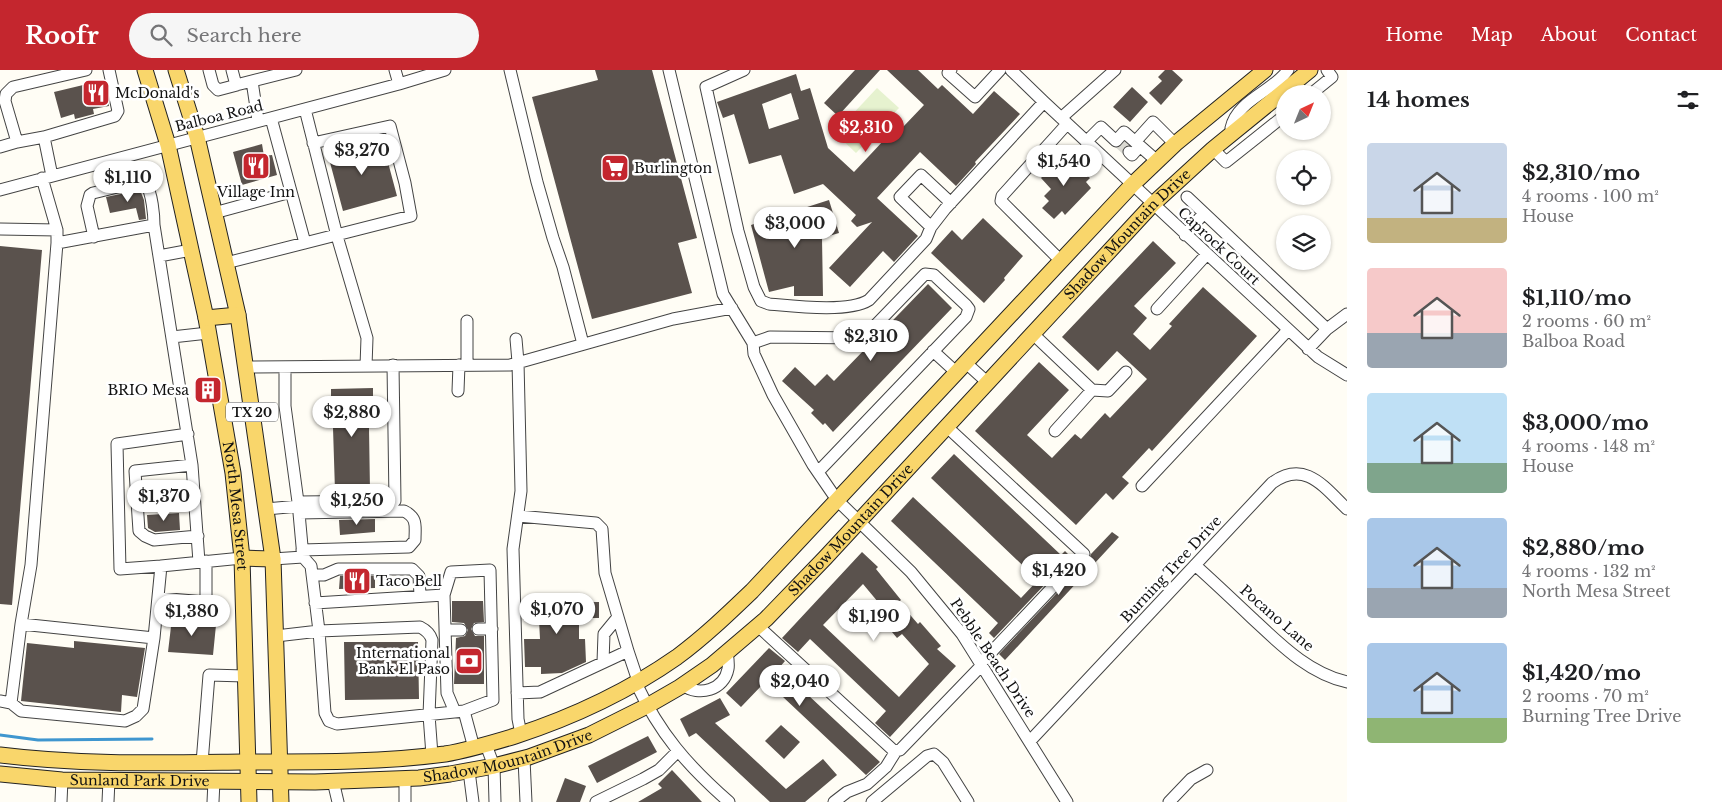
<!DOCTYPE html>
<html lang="en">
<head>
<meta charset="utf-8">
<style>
	:root { --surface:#fff; --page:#f6f6f6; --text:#202124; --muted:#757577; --accent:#c4262e }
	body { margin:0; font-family:"Libre Baskerville",serif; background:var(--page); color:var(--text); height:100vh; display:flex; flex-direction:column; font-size:19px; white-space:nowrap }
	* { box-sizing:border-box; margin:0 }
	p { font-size:16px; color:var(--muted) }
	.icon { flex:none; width:28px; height:28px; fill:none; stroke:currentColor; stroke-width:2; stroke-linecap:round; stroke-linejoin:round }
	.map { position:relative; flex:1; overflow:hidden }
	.drawer { display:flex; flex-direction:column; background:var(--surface); width:375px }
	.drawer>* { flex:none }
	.needle { width:32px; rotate:43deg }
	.buttons { position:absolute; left:1276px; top:15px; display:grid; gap:10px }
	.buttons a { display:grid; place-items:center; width:55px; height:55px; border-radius:50%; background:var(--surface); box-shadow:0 1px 4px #0004; font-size:25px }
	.price { position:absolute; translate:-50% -42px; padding:0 11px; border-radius:18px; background:#fff; color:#222; font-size:16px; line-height:32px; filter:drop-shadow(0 1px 2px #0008) }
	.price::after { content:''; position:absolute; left:50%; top:30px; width:15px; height:11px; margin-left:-8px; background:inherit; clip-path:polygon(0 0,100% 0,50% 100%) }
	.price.selected { background:var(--accent); color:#fff }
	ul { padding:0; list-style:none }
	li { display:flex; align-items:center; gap:15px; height:125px; padding:0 20px }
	li span { display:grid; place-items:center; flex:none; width:140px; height:100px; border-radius:5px; color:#555 }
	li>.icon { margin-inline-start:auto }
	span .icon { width:60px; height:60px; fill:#fffc; stroke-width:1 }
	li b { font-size:21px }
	h2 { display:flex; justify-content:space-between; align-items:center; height:60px; padding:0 20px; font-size:21px }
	header { display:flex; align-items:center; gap:30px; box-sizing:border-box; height:70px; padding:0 25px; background:var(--accent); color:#fff }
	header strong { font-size:24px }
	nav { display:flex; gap:28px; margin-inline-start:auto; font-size:18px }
	.search { width:350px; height:45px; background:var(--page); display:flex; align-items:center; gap:12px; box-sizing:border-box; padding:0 18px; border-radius:28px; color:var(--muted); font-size:19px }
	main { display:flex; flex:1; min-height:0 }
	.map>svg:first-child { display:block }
	.pitch { fill:#e6f2cf }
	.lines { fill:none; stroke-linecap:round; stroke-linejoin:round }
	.stream { stroke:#3f96cf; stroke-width:3 }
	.building { fill:#5a524d; fill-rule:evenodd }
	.minor-tunnel { stroke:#dbdad3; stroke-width:11; stroke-dasharray:11 5.5; stroke-linecap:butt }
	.minor-casing { stroke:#444; stroke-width:13 }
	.major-casing { stroke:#222; stroke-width:17 }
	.minor { stroke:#fff; stroke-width:11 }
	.major { stroke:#f9d66b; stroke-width:15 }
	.labels { text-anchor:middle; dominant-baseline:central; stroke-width:5; stroke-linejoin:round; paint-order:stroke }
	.shield { fill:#fff; stroke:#585858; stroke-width:1 }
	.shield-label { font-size:12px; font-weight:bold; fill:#111 }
	.poi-label { font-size:14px; fill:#111; stroke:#fff; text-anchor:start }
	.street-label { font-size:14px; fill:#111; stroke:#fff }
</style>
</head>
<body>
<header>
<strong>Roofr</strong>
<div class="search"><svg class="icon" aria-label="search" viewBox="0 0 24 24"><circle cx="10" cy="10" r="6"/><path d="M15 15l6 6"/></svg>Search here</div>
<nav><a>Home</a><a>Map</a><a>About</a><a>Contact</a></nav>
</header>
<main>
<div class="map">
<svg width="1347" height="732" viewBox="0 0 1347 732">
	<rect width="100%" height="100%" fill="#fffdf5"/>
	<!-- pitch -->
	<path class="pitch" d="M877 18 899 38 856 83 835 63Z"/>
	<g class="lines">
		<!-- stream -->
		<path class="stream" d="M0 665 38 670 152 669"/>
	</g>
	<!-- building -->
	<path class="building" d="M595 0H652L697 168 678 173 692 223 592 249 532 27 598 10Z
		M855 0H880L838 46 824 33Z
		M887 0H918L938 19 942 15 973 44 994 21 1020 44 975 92 976 94 956 116 920 82 877 128 918 166 894 192 883 181 850 217 829 198 872 152 857 157 851 151 856 145 823 114 794 124 781 85 749 94 734 44 723 48 717 32 796 4 801 21 810 18 828 78 854 102 899 54 903 57 924 35ZM791 23 799 49 769 59 762 34Z
		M1165 0H1172L1183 10 1161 35 1149 23 1162 11 1158 7Z
		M104 10 109 36 93 39 94 44 75 49 74 44 61 48 54 22Z
		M1132 17 1148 32 1130 52 1113 37Z
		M382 70 397 126 343 141 328 85Z
		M262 74 264 86 272 85 277 105 242 115 233 82Z
		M1064 84 1090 108 1086 112 1091 118 1065 145 1062 141 1054 149 1042 138 1049 131 1044 126 1051 119 1041 108Z
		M140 120 144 130 146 149 139 150 136 138 110 143 106 127Z
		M829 130 839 163 822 168 823 226H794V216L769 222 751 155Z
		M983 148 1023 186 1004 208 1005 210 984 233 931 183 952 160 962 170Z
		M1153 171 1176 193 1134 236 1147 248 1133 264 1150 280 1172 256 1169 254 1203 217 1257 266 1152 381 1149 378 1122 407 1129 413 1113 430 1106 423 1076 455 975 361 1039 292 1069 320 1027 365 1052 388 1075 364 1081 369 1105 343 1110 348 1147 309 1117 281 1098 301 1062 267Z
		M0 176 42 180 12 535 0 534Z
		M928 214 952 238 833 362 825 353 823 355 811 343 814 340 782 311 795 297 815 316 827 304 834 311Z
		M373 318V358H369L370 421H335L333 358H331V319Z
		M954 384 1061 485 1065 481 1071 487 994 568 989 563 998 553 891 451 913 427 1021 528 1038 510 931 408Z
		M179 443 180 460 155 462 148 458 147 445Z
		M375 449V462L340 465 339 450Z
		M1112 462 1119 467 1005 590 999 584 1089 489 1091 484Z
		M862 482 878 497 876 499 901 530 899 532 918 554 920 552 941 576 937 579 956 596 890 667 875 653 886 641 810 569 798 582 782 568ZM863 514 888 544 882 550 897 568 902 564 929 594 899 627 823 555Z
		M375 506V518L339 519 340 506Z
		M452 531H483L484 552 474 553 471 559 475 566H484V614H454L456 568 465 566 468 560 464 553 452 552Z
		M599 532V548H579V569H585L586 592 562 603 541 604V597H525L524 569H540L539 550H523L522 533Z
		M172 548 216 555 213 585 168 582Z
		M74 571 145 578 137 627 122 625 121 642 21 631 27 573 74 578Z
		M344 572H418L419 629 345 630Z
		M769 578 785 591 779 598 880 692 866 705 766 611 741 637 726 623Z
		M720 628 730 645 715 653 786 719 823 689 837 705 805 732H770L696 663 689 667 680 649Z
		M781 655 800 672 784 689 765 671Z
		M648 666 657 682 597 713 588 696Z
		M672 700 702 732H638L662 718 658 714Z
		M565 708 586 716 580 732H556Z"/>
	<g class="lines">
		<!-- minor-tunnel -->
		<path class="minor-tunnel" d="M1119 73 1129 82"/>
		<defs>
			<path id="minor" d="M209 0 213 15 218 20 237 15
				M232 0 236 15 296 0
				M395 0 399 14
				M510 0 537 112 553 168 563 197 583 274
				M669 0 723 224 753 273 754 284 773 325 813 395 837 430 911 502 962 564 1067 732
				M744 0 706 17 738 161 754 217 761 231 769 234C793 236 849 243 869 230L926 169 931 157 945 139 1044 32
				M951 0 948 3 975 27 1000 0
				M1011 0 1044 32 1318 287 1347 305
				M252 11 258 51
				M1311 24 1332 7 1327 0
				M305 39 337 166 367 268 366 296
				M271 48 305 173
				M1061 48 1115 0
				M1234 62 1231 58C1237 30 1274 21 1288 0
				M44 67 17 72 5 31 6 24 13 17 86 0
				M1086 72 1101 57 1116 71 1124 62 1157 91
				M1135 72 1153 52 1175 74
				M0 77 17 72
				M1213 79 1226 92 1285 45
				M1129 82 1132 85 1140 76
				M52 106 44 67 115 46 118 41 109 0
				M42 108 57 160V173
				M0 120 399 14 445 0
				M1187 127 1327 259
				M214 143 291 122
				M931 157 900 127 921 105 951 133
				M0 159 57 160
				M1185 165 1204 143
				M94 167 87 136 90 125 93 123 138 112C141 112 143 112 146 115 152 122 154 146 154 155
				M159 186 191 180
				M1061 191 1001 131 1002 126 1067 54
				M226 193 411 146 405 113 390 56 313 73
				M1157 239 1207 184
				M1033 264 1092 320 1055 361
				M172 267 208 263
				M516 269 518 292 521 421 513 479 518 649 521 664
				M753 273 770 267 859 268 865 266 925 204 934 205 966 235 969 239 966 247 818 402
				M1308 279 1327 259 1347 244
				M933 281 957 303
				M966 293 987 312
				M467 295V251
				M246 297 510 295 673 249 732 238
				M285 297V336L298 432 303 487 311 496 319 561 325 643 329 651 337 654 464 641 474 678
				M1092 320 1108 321 1126 302
				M458 321 459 295
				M946 356 1084 484 981 593
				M192 395 135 401 139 461 145 466 154 470 198 466
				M1142 416 1288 260
				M298 432 395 431 393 295
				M266 439 299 436
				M299 443 404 441C418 448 415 456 415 470L409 477 302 480
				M518 446 596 453 602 459 605 503 628 581
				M273 489 303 487
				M1195 495C1214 512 1233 530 1252 548 1280 574 1308 603 1347 612
				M161 496 120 499 117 374 188 364
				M312 505H324L338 499H412L419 506 420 526
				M158 528 206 532V491
				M315 533 444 525
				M21 554 154 568
				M758 556 893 680 896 681
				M478 559H492
				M445 560H461
				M276 566 319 561 420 557C426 560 430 563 432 570L429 645 432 685
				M603 592 604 564 618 547
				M636 613C660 664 687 695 729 732
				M683 615C699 627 724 620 728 599 729 594 728 588 727 582
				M517 623 540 622 628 581 638 611
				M0 631 11 633 21 554 31 495 57 173 154 155 192 395 199 492
				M11 633 21 641 125 651 136 646 143 639 154 568 161 496 242 488
				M455 642 447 623 444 525 451 502 490 500 493 630 464 641
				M1030 671 1272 413C1305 389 1324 417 1347 439
				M486 675 494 696 495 732
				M524 689 526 732
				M202 693 209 605 245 606
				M469 701 473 732
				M405 708V732
				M333 711 338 732
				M61 732 62 710
				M108 732 109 710
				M213 732 214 711
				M596 732 643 709 659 700 678 681
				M834 732 847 722 867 714 886 697 896 681 900 680 982 595
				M872 732 927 686 934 684 943 692 968 732
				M1169 732 1191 709 1207 700"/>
			<g id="major">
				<path id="s1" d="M145 0 168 75 191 180 206 248 233 403 242 488 249 732"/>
				<path d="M176 0 197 67 238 245 273 489 281 732"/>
				<path d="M206 248 238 245"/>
				<path d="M242 488 273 489"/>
				<path d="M0 685C80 695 160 693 241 692 309 692 378 693 445 684 469 680 492 673 515 666 573 647 627 622 677 587 704 567 728 544 752 521L1132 115 1175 74 1265 0"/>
				<path id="s2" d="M0 704 62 710 315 712 419 708 450 704 494 696 529 687 589 665 647 636 680 617 712 595 766 549 825 488 1153 134 1213 79 1310 0"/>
			</g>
		</defs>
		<!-- minor casing -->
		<use href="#minor" class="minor-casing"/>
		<!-- major casing -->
		<use href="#major" class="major-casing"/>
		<!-- minor -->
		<use href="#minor" class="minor"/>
		<!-- major -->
		<use href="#major" class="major"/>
	</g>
	<!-- icons -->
	<defs>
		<symbol id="restaurant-square" viewBox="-11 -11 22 22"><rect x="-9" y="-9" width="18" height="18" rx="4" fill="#c4262e" stroke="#fff"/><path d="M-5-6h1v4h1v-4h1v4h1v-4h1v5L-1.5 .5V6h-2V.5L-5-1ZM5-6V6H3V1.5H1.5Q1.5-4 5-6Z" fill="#fff"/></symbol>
		<symbol id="supermarket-square" viewBox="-11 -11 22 22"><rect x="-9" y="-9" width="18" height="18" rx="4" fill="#c4262e" stroke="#fff"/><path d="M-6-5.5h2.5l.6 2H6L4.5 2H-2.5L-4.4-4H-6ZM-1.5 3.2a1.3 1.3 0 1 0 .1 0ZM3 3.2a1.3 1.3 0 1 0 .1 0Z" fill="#fff"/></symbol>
		<symbol id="building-square" viewBox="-11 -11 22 22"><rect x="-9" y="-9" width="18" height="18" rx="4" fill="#c4262e" stroke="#fff"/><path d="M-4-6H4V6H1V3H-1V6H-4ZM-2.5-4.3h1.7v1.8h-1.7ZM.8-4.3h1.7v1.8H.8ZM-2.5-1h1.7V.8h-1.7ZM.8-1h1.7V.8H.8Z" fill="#fff"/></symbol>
		<symbol id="bank-square" viewBox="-11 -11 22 22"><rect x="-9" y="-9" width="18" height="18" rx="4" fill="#c4262e" stroke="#fff"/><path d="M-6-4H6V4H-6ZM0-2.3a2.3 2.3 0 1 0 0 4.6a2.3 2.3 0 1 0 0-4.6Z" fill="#fff"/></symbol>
	</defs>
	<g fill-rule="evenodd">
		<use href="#restaurant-square" x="80" y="7" width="32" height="32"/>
		<use href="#restaurant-square" x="240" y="80" width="32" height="32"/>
		<use href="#supermarket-square" x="599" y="82" width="32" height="32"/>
		<use href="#building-square" x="192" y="304" width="32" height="32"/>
		<use href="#restaurant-square" x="341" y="495" width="32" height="32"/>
		<use href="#bank-square" x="453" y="575" width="32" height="32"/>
	</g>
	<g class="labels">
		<!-- shield labels -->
		<rect class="shield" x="226" y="332.5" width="52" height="19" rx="4"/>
		<g class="shield-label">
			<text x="252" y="342">TX 20</text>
		</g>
		<!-- poi labels -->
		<g class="poi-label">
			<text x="115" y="23">McDonald's</text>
			<text x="634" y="98">Burlington</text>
			<text x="256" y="122" text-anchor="middle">Village Inn</text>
			<text x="189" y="320" text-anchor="end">BRIO Mesa</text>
			<text x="376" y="511">Taco Bell</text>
			<text x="450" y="583" text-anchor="end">International<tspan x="450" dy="16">Bank El Paso</tspan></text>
		</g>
		<!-- street labels -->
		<g class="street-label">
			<text transform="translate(219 46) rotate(-14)">Balboa Road</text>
			<text stroke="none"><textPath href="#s2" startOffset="1336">Shadow Mountain Drive</textPath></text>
			<text transform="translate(1219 176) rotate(43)">Caprock Court</text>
			<text stroke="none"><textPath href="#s1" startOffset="446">North Mesa Street</textPath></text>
			<text stroke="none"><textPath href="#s2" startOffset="931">Shadow Mountain Drive</textPath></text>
			<text transform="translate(1171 499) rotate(-47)">Burning Tree Drive</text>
			<text transform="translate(1277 548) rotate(41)">Pocano Lane</text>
			<text transform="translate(993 588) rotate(56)">Pebble Beach Drive</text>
			<text stroke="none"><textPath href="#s2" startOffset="511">Shadow Mountain Drive</textPath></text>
			<text stroke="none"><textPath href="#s2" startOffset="140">Sunland Park Drive</textPath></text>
		</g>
	</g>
</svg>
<div class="buttons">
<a><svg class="needle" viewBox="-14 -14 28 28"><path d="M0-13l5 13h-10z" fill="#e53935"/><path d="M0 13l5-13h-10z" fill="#757577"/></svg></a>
<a><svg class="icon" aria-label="locate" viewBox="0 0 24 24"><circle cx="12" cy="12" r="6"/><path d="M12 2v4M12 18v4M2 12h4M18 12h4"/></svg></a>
<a><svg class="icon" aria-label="layers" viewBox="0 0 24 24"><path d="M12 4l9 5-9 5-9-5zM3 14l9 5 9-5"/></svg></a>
</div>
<b class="price selected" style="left:866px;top:83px">$2,310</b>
<b class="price" style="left:362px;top:106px">$3,270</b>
<b class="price" style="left:1064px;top:117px">$1,540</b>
<b class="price" style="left:128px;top:133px">$1,110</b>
<b class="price" style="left:795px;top:179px">$3,000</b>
<b class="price" style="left:871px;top:292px">$2,310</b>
<b class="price" style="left:352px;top:368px">$2,880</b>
<b class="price" style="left:164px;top:452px">$1,370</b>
<b class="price" style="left:357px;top:456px">$1,250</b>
<b class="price" style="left:1059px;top:526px">$1,420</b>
<b class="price" style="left:557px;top:565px">$1,070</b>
<b class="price" style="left:192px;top:567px">$1,380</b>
<b class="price" style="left:874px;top:572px">$1,190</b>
<b class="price" style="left:800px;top:637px">$2,040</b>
</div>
<section class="drawer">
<h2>14 homes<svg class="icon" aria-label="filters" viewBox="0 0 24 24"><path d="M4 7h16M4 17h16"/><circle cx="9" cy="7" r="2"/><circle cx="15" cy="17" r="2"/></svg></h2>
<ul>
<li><span style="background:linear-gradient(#c9d6e8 75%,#c2b280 0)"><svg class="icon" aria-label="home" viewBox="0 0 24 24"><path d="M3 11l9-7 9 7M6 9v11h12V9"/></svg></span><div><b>$2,310/mo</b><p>4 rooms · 100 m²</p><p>House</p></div></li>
<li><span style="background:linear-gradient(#f6c9c9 65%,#9aa5b1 0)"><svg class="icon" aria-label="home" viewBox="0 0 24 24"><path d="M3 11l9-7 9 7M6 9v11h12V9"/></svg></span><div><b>$1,110/mo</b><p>2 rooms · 60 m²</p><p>Balboa Road</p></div></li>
<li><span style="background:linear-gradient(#bfe0f5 70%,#7fa58c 0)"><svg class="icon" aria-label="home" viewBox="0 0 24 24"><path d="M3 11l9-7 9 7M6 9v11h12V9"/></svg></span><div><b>$3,000/mo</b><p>4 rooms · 148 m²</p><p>House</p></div></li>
<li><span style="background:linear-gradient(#a9c7e8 70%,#9aa5b1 0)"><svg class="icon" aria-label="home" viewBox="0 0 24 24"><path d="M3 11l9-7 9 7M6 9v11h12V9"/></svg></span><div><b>$2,880/mo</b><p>4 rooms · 132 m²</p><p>North Mesa Street</p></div></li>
<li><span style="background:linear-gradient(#a9c7e8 75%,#8fb573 0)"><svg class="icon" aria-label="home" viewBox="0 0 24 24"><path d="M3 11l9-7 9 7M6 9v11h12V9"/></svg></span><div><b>$1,420/mo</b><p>2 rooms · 70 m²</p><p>Burning Tree Drive</p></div></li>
</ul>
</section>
</main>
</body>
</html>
